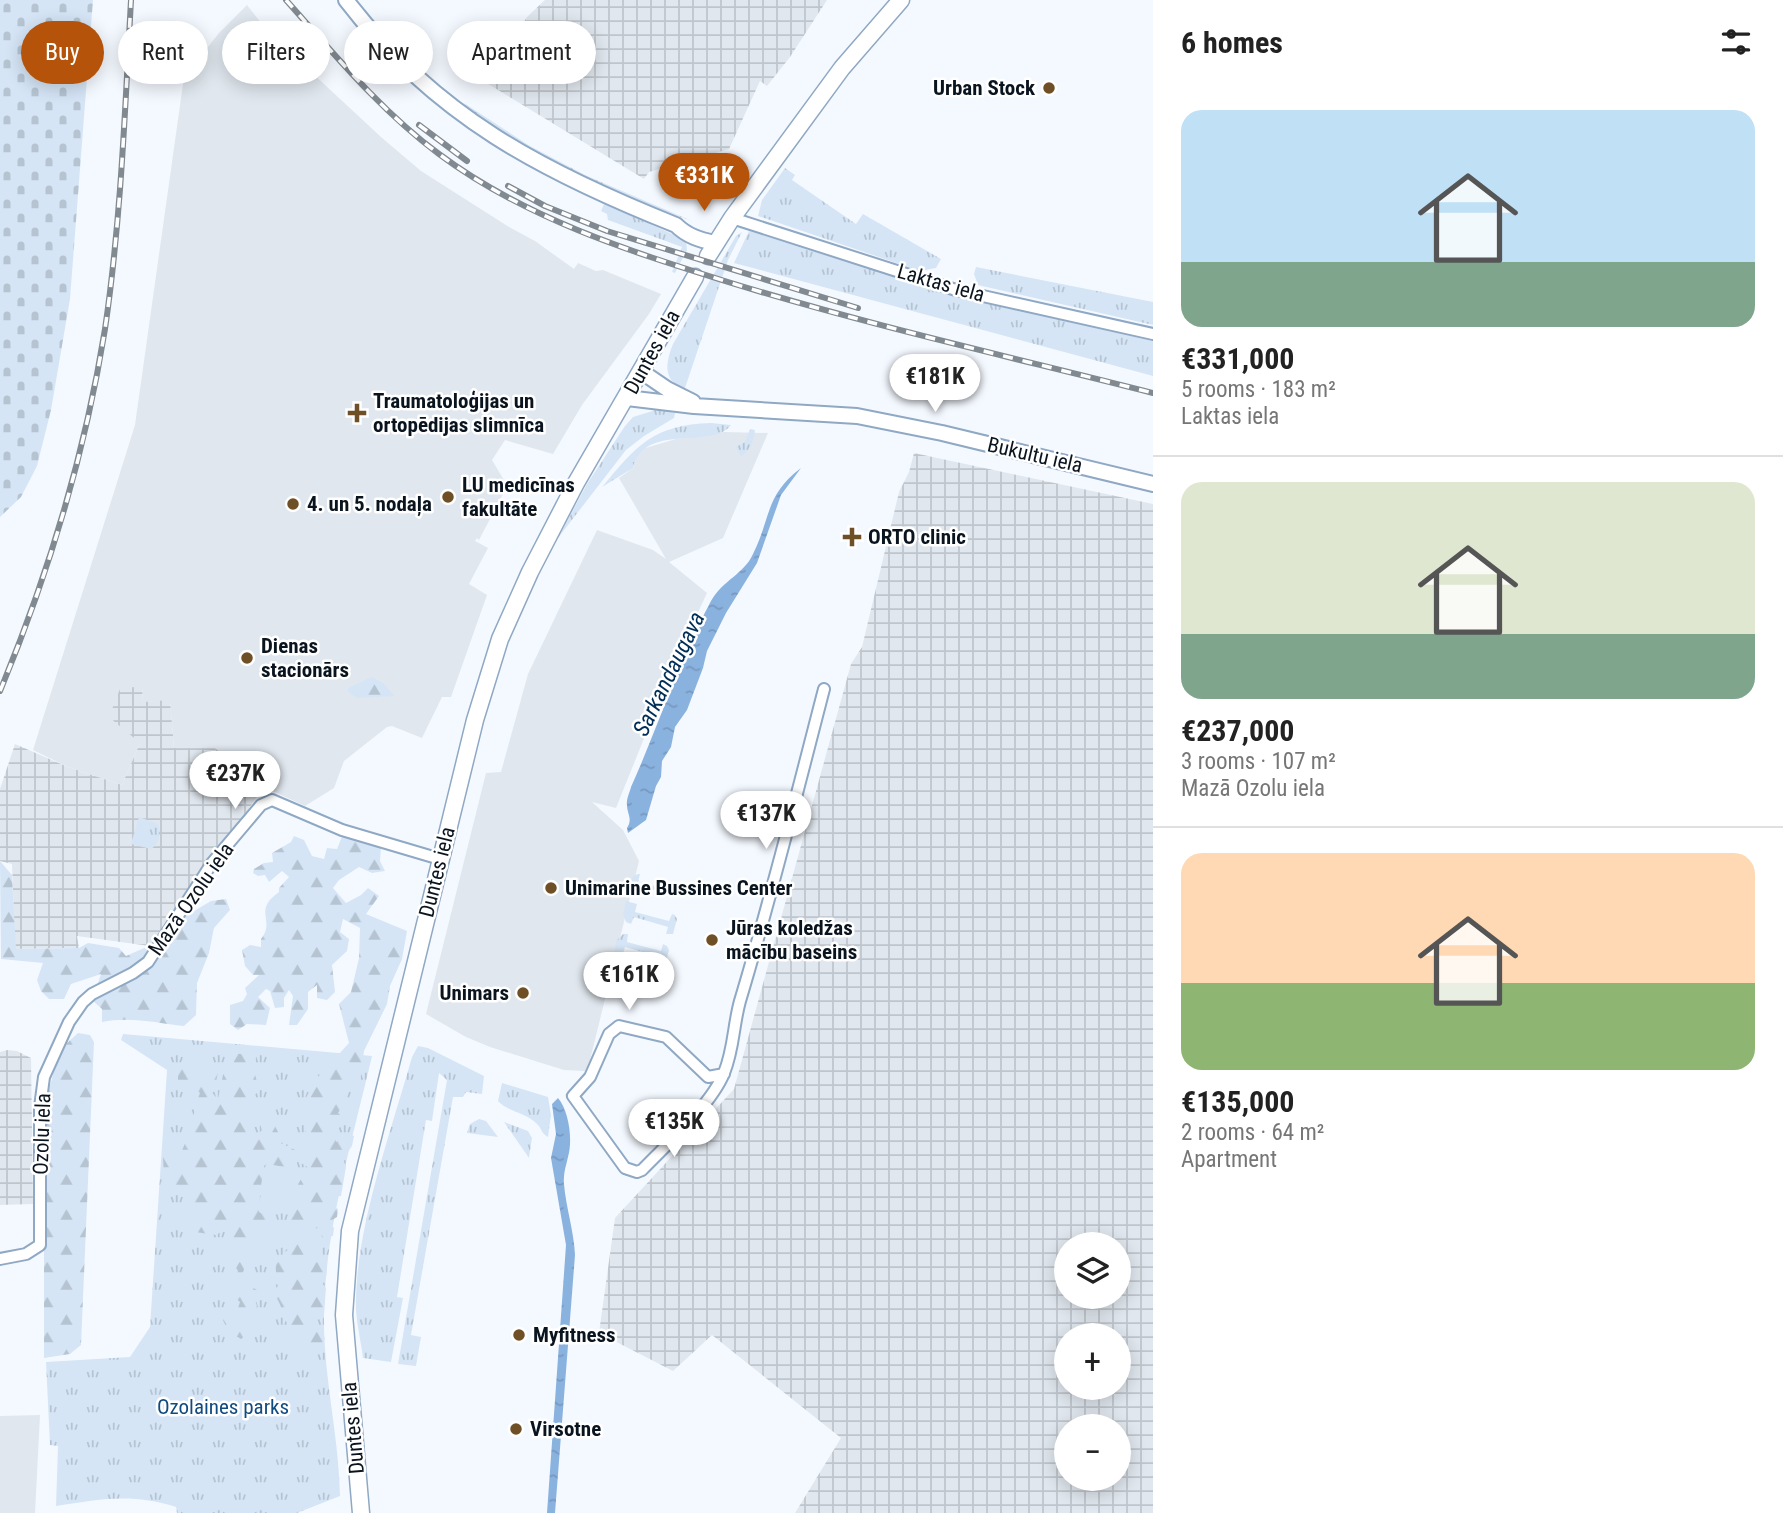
<!DOCTYPE html>
<html lang="en">
<head>
<meta charset="utf-8">
<style>
	:root { --surface:#fff; --page:#f6f6f6; --text:#222; --muted:#767676; --line:#e0e0e0; --accent:#b45309 }
	body { margin:0; font-family:"Roboto Condensed",sans-serif; background:var(--page); color:var(--text); height:100vh; display:flex; flex-direction:column; font-size:26px; white-space:nowrap }
	* { box-sizing:border-box; margin:0 }
	p { font-size:23px; color:var(--muted) }
	.icon { flex:none; width:38px; height:38px; fill:none; stroke:currentColor; stroke-width:2; stroke-linecap:round; stroke-linejoin:round }
	.map { position:relative; flex:1; overflow:hidden }
	.details { display:flex; flex-direction:column; background:var(--surface); width:630px }
	.details>* { flex:none }
	.guide { position:absolute; left:21px; top:21px; width:665px; height:63px; display:flex; gap:14px }
	.buttons { position:absolute; left:1054px; top:1232px; display:grid; gap:14px }
	.buttons a { display:grid; place-items:center; width:77px; height:77px; border-radius:50%; background:var(--surface); box-shadow:0 4px 18px #0003; font-size:35px }
	.price { position:absolute; translate:-50% -60px; padding:0 16px; border-radius:24px; background:#fff; color:#222; font-size:23px; line-height:46px; filter:drop-shadow(0 2px 4px #0008) }
	.price::after { content:''; position:absolute; left:50%; top:42px; width:21px; height:16px; margin-left:-10px; background:inherit; clip-path:polygon(0 0,100% 0,50% 100%) }
	.price.selected { background:var(--accent); color:#fff }
	ul { padding:0; list-style:none }
	li { display:grid; align-content:center; gap:14px; height:371px; padding:0 28px }
	li+li { border-top:2px solid var(--line) }
	li span { display:grid; place-items:center; height:217px; border-radius:21px; color:#555 }
	li>.icon { margin-inline-start:auto }
	span .icon { width:126px; height:126px; fill:#fffc; stroke-width:1 }
	li b { font-size:30px }
	h2 { display:flex; justify-content:space-between; align-items:center; height:84px; padding:0 28px; font-size:30px }
	.tag { padding:0 24px; border-radius:32px; background:var(--surface); box-shadow:0 4px 18px #0003; font-size:24px; line-height:63px }
	.tag.selected { background:var(--accent); color:#fff }
	main { display:flex; flex:1; min-height:0 }
	.map>svg:first-child { display:block }
	.built { fill:#e0e7ee }
	.industrial { fill:url(#industrial-grid); fill-rule:evenodd }
	.grass { fill:url(#grass-tufts) }
	.forest { fill:url(#forest-firs) }
	.cemetery { fill:url(#cemetery-stones) }
	.garden { fill:#d5e5f6 }
	.water { fill:url(#water-ripples) }
	.lines { fill:none; stroke-linecap:round; stroke-linejoin:round }
	.street-casing { stroke:#8fa8c4; stroke-width:14 }
	.secondary-casing { stroke:#8fa8c4; stroke-width:18 }
	.primary-casing { stroke:#8fa8c4; stroke-width:19 }
	.street { stroke:#fff; stroke-width:10 }
	.secondary { stroke:#fff; stroke-width:14 }
	.primary { stroke:#fff; stroke-width:16 }
	.rail-casing { stroke:#818991; stroke-width:6 }
	.rail { stroke:#fff; stroke-width:3.5; stroke-dasharray:10; stroke-linecap:butt }
	.poi-dot { fill:#6f4f25; stroke:#fff; stroke-width:2.5 }
	.labels { text-anchor:middle; dominant-baseline:central; stroke-width:5; stroke-linejoin:round; paint-order:stroke }
	.poi-label { font-size:21px; font-weight:bold; fill:#0a141e; stroke:#fff; text-anchor:start }
	.street-label { font-size:21px; fill:#0a141e; stroke:#fff }
	.park-label { font-size:21px; fill:#0f4a80; stroke:#fff }
	.water-label { font-size:23px; font-style:italic; fill:#012e56; stroke:#fff }
</style>
</head>
<body>
<main>
<div class="map">
<svg width="1153" height="1513" viewBox="0 0 1153 1513">
	<defs>
		<pattern id="industrial-grid" width="8" height="8" patternUnits="userSpaceOnUse" patternTransform="scale(1.75)"><rect width="8" height="8" fill="#e0e7ee"/><path d="M0 4h8M4 0v8" fill="none" stroke="#bfc5cc"/></pattern>
		<pattern id="grass-tufts" width="24" height="20" patternUnits="userSpaceOnUse" patternTransform="scale(1.75)"><rect width="24" height="20" fill="#d5e5f6"/><path d="M3 7l-1-3M5 7V3M7 7l1-3M15 17l-1-3M17 17v-4M19 17l1-3" fill="none" stroke="#b6c4d2"/></pattern>
		<pattern id="forest-firs" width="22" height="20" patternUnits="userSpaceOnUse" patternTransform="scale(1.75)"><rect width="22" height="20" fill="#d5e5f6"/><path d="M5 1l3.5 6h-7zM16 11l3.5 6h-7z" fill="#b6c4d2"/></pattern>
		<pattern id="cemetery-stones" width="16" height="16" patternUnits="userSpaceOnUse" patternTransform="scale(1.75)"><rect width="16" height="16" fill="#d5e5f6"/><path d="M2 7V4a2 2 0 0 1 4 0v3zM10 15v-3a2 2 0 0 1 4 0v3z" fill="#b6c4d2"/></pattern>
		<pattern id="water-ripples" width="26" height="14" patternUnits="userSpaceOnUse" patternTransform="scale(1.75)"><rect width="26" height="14" fill="#8ab2df"/><path d="M2 4q2-2 4 0t4 0M15 11q2-2 4 0t4 0" fill="none" stroke="#7698bf"/></pattern>
	</defs>
	<rect width="100%" height="100%" fill="#f4f9ff"/>
	<!-- built -->
	<path class="built" d="M247 5 268 32 381 137 421 171 509 227 535 241 574 269 578 263 596 271 603 270 661 294 649 314 582 405 553 454 505 440 492 460 505 482 503 494 479 540 477 538 475 541 488 548 469 584 487 595 451 697H442L422 738 392 726 387 727 344 761 334 788 305 806 264 787 215 748H174L170 701 143 702 142 686 140 743 122 785 68 767 33 750 135 425 184 77 219 33Z
		M724 432 768 433 723 538 669 562 707 593 674 664 616 808 592 802 623 830 639 861 590 1060 585 1071 564 1070 490 1047 466 1037 426 1014 486 773 501 772 528 674 597 530 653 550 666 559 619 478 633 468 636 458 642 449 676 439Z
		M40 1415 35 1513H0V1416Z"/>
	<!-- industrial -->
	<path class="industrial" d="M545 0H827L790 57 767 86 760 81 729 149 649 172 644 179 485 82 527 17Z
		M914 453 1153 504V1513H795L841 1438 712 1335 673 1371 599 1333 615 1218 734 1089 851 664 862 647 899 492 909 472ZM1066 1244H1118V1297H1066ZM1066 1335H1118V1388H1066ZM1066 1426H1118V1479H1066Z
		M142 686 143 702 170 700 174 748H215L264 787 150 946 77 936 79 948 15 949 12 864 0 861V789L15 744 68 767 122 785 140 743 109 717 120 689Z
		M7 1050 17 1051 31 1058 33 1204 0 1205V1052Z"/>
	<!-- grass -->
	<path class="grass" d="M464 103 530 146 585 175 692 221C649 205 606 189 566 169 531 151 500 130 468 108Z
		M785 168 795 175 792 180 856 224 863 214 941 259 936 268 920 271 758 216 762 200Z
		M604 204 686 240 687 250 675 273 672 272 682 247 608 220 607 214 601 211Z
		M749 231 952 295 1153 341V376L734 263Z
		M742 232 728 260 684 391C663 379 665 364 673 344L736 236Z
		M976 267 1153 302V325L978 285 974 274Z
		M659 409 675 413 674 418 644 436 626 450 558 538 587 484 625 426 633 417Z
		M711 423 731 425C711 451 645 421 633 468L602 487C637 445 653 425 711 423Z
		M750 429 755 430C754 441 750 450 741 457L736 447 745 442Z
		M139 817 158 824C161 833 159 844 151 849L131 844Z
		M638 874H640L638 882 662 888 661 892 642 887 639 895 629 892 633 876Z
		M626 901 637 904 635 912 669 921 672 914 675 915 677 919 673 934H666L668 927 634 917 631 924 626 922 623 914Z
		M623 934H628L627 942 661 951 663 944 667 946 669 950 666 962 658 964 660 957 625 947 623 954 614 952 616 941Z
		M611 962 638 969 636 980 652 984 655 974 658 975 661 980 656 995 649 997 651 989 634 985 632 993 626 991 628 983 616 980 614 988 607 980Z
		M123 1034 372 1056C353 1138 325 1230 324 1314 323 1375 339 1435 340 1496L297 1513H177L176 1507C131 1493 102 1499 56 1506L58 1446 50 1445 46 1362 130 1357 150 1327 167 1070 121 1040Z
		M418 1046 428 1048 484 1076 482 1094 466 1092 463 1097H453L411 1335 421 1337 416 1366 398 1364 447 1080 439 1073 432 1121 426 1120 397 1297 403 1298 391 1362 363 1358C361 1342 357 1326 356 1310 354 1232 391 1132 412 1057Z
		M502 1083 548 1097 551 1115 548 1137C541 1133 542 1129 537 1124 527 1113 508 1112 498 1101Z
		M479 1119 486 1121 498 1137 467 1133 470 1124Z
		M504 1122 528 1131 532 1138 529 1158Z"/>
	<!-- forest -->
	<path class="forest" d="M372 677 383 683 395 696 357 698 348 692V688Z
		M343 834 381 847 380 861 385 871 372 873 359 867 339 880 333 888 346 903 361 895 368 888 379 896 366 914 407 931 402 959 390 986 387 1004 364 1051 360 1083 347 1089 345 1102 338 1113 346 1120 334 1134 336 1142 349 1134 354 1136 352 1146 343 1159 346 1167 341 1196 333 1197 328 1203 338 1209 337 1217 329 1222 334 1228 333 1236 322 1238 321 1227 314 1229 309 1236 313 1245 319 1246 323 1254 322 1267 327 1268 326 1278 321 1282 326 1288 324 1315 313 1314 306 1317 323 1333 325 1339 312 1355 303 1353 295 1339 297 1333C277 1318 287 1308 273 1294L279 1284C268 1251 288 1261 295 1236L287 1219C294 1201 293 1180 312 1170L298 1161 294 1168 269 1165 272 1159 264 1166 258 1206 259 1212 266 1216 268 1230 265 1241 253 1244 242 1275 249 1285 257 1290 255 1300 257 1306 245 1325 249 1333 241 1339 228 1331 223 1320 229 1313 236 1314 240 1302 228 1292 238 1271 232 1261 234 1251 232 1228 224 1230 216 1235 195 1232C189 1220 192 1219 191 1208 190 1192 176 1185 164 1178L163 1157 179 1158 188 1136 197 1124 192 1123 196 1104 200 1093 194 1087 178 1085V1068L182 1061C195 1067 205 1064 219 1067L216 1082 210 1091 218 1099 223 1075 233 1053 256 1056 255 1074 259 1091 250 1099 249 1113 243 1125 255 1137 262 1130 258 1119 270 1116 278 1132 272 1139 306 1155V1098L315 1080 349 1043 339 1004 351 992 359 958 360 928 343 919 340 932 349 939 347 951 332 965 335 992 327 1000 317 998V985L308 992V1009L297 1025H289L293 996 289 990 284 998V1007L275 1008 270 991 266 989 258 997 270 1008 266 1025 247 1024 238 1030 230 1024V1005L243 1001 247 994 245 988 259 975H253L245 966 242 950 250 945 261 947V939C276 920 252 911 279 892V888L289 877 282 871 269 882 265 875 258 876 253 873 254 869 264 863 273 862 272 853 291 842 294 836 304 840 312 856 324 859 327 848 337 849Z
		M0 861 12 875 16 949 79 948 88 943 119 948 126 956 160 941 169 926 211 901 226 899 230 910 214 928 209 953 197 983 196 1015 184 1026C157 1023 130 1016 102 1022V1009L92 1000 101 974 71 984 64 999H49L41 991 37 980 43 963 1 959Z
		M78 1033 90 1035 94 1042 81 1345 70 1354 44 1358V1209L47 1097 54 1071 67 1043Z"/>
	<!-- cemetery -->
	<path class="cemetery" d="M0 0H93L70 299 51 410 37 466 21 497 0 517Z"/>
	<!-- garden -->
	<path class="garden" d="M266 1164 292 1168 285 1214 258 1210Z"/>
	<!-- water -->
	<path class="water" d="M801 468 781 495 757 563 726 613 707 651 703 668 687 710 675 727 671 747 662 761 661 777 656 786 646 820 628 833 627 828C633 819 627 814 627 805 626 799 630 792 631 787 659 725 679 660 711 601 723 580 744 574 753 554 771 518 765 495 801 468Z
		M558 1098C569 1111 573 1140 568 1157 566 1166 563 1174 564 1184 566 1208 574 1231 575 1255L555 1513H547L566 1245 551 1158 556 1134 552 1104Z"/>
	<g class="lines">
		<defs>
			<path id="street" d="M732 218 956 290 1153 334
				M724 1074 708 1077 666 1037 619 1026 609 1034 590 1077 573 1096 625 1168 637 1172 642 1170C667 1144 711 1105 724 1073 734 1049 733 1026 740 1001 771 898 797 793 824 689
				M0 1259 26 1254 40 1245V1107L44 1077 69 1022 83 1002 92 994 133 973 148 962 212 863 261 805 272 800 342 830 440 859"/>
			<path id="secondary" d="M346 0C435 116 543 172 676 225 687 236 700 240 715 243
				M642 372 667 389 693 402
				M627 398 694 406 857 416 942 433 1153 484"/>
			<path id="primary" d="M708 256 732 218 842 68 901 0
				M361 1513 344 1315 350 1231 475 720 500 639 530 572 576 483 695 277"/>
		</defs>
		<!-- street casing -->
		<use href="#street" class="street-casing"/>
		<!-- secondary casing -->
		<use href="#secondary" class="secondary-casing"/>
		<!-- primary casing -->
		<use href="#primary" class="primary-casing"/>
		<!-- street -->
		<use href="#street" class="street"/>
		<!-- secondary -->
		<use href="#secondary" class="secondary"/>
		<!-- primary -->
		<use href="#primary" class="primary"/>
		<defs>
			<path id="rail" d="M286 0C334 54 381 111 439 154 525 218 626 250 728 282 868 325 1011 357 1153 393
				M419 125 467 161
				M508 186 545 206 607 231 858 308
				M0 691C49 573 85 454 105 329 121 220 125 110 131 0"/>
		</defs>
		<!-- rail casing -->
		<use href="#rail" class="rail-casing"/>
		<!-- rail -->
		<use href="#rail" class="rail"/>
	</g>
	<!-- markers -->
	<g class="poi-dot">
		<circle cx="1049" cy="88" r="7"/>
		<path d="M353.5 402.5h7v7h7v7h-7v7h-7v-7h-7v-7h7z"/>
		<circle cx="448" cy="497" r="7"/>
		<circle cx="293" cy="504" r="7"/>
		<path d="M848.5 526.5h7v7h7v7h-7v7h-7v-7h-7v-7h7z"/>
		<circle cx="247" cy="658" r="7"/>
		<circle cx="551" cy="888" r="7"/>
		<circle cx="712" cy="940" r="7"/>
		<circle cx="523" cy="993" r="7"/>
		<circle cx="519" cy="1335" r="7"/>
		<circle cx="516" cy="1429" r="7"/>
	</g>
	<g class="labels">
		<!-- poi labels -->
		<g class="poi-label">
			<text x="1035" y="88" text-anchor="end">Urban Stock</text>
			<text x="373" y="401">Traumatoloģijas un<tspan x="373" dy="24">ortopēdijas slimnīca</tspan></text>
			<text x="462" y="485">LU medicīnas<tspan x="462" dy="24">fakultāte</tspan></text>
			<text x="307" y="504">4. un 5. nodaļa</text>
			<text x="868" y="537">ORTO clinic</text>
			<text x="261" y="646">Dienas<tspan x="261" dy="24">stacionārs</tspan></text>
			<text x="565" y="888">Unimarine Bussines Center</text>
			<text x="726" y="928">Jūras koledžas<tspan x="726" dy="24">mācību baseins</tspan></text>
			<text x="509" y="993" text-anchor="end">Unimars</text>
			<text x="533" y="1335">Myfitness</text>
			<text x="530" y="1429">Virsotne</text>
		</g>
		<!-- street labels -->
		<g class="street-label">
			<text transform="translate(941 283) rotate(16)">Laktas iela</text>
			<text transform="translate(652 352) rotate(-61)">Duntes iela</text>
			<text transform="translate(1035 455) rotate(13)">Bukultu iela</text>
			<text transform="translate(437 872) rotate(-76)">Duntes iela</text>
			<text transform="translate(191 899) rotate(-55)">Mazā Ozolu iela</text>
			<text transform="translate(42 1134) rotate(-88)">Ozolu iela</text>
			<text transform="translate(353 1428) rotate(-95)">Duntes iela</text>
		</g>
		<!-- park labels -->
		<g class="park-label">
			<text x="223" y="1407">Ozolaines parks</text>
		</g>
		<!-- water labels -->
		<g class="water-label">
			<text transform="translate(669 674) rotate(-64)">Sarkandaugava</text>
		</g>
	</g>
</svg>
<div class="buttons">
<a><svg class="icon" aria-label="layers" viewBox="0 0 24 24"><path d="M12 4l9 5-9 5-9-5zM3 14l9 5 9-5"/></svg></a>
<a>+</a>
<a>−</a>
</div>
<b class="price selected" style="left:704px;top:213px">€331K</b>
<b class="price" style="left:935px;top:414px">€181K</b>
<b class="price" style="left:235px;top:811px">€237K</b>
<b class="price" style="left:766px;top:851px">€137K</b>
<b class="price" style="left:629px;top:1012px">€161K</b>
<b class="price" style="left:674px;top:1159px">€135K</b>
<div class="guide">
<a class="tag selected">Buy</a>
<a class="tag">Rent</a>
<a class="tag">Filters</a>
<a class="tag">New</a>
<a class="tag">Apartment</a>
</div>
</div>
<section class="details">
<h2>6 homes<svg class="icon" aria-label="filters" viewBox="0 0 24 24"><path d="M4 7h16M4 17h16"/><circle cx="9" cy="7" r="2"/><circle cx="15" cy="17" r="2"/></svg></h2>
<ul>
<li><span style="background:linear-gradient(#bfe0f5 70%,#7fa58c 0)"><svg class="icon" aria-label="home" viewBox="0 0 24 24"><path d="M3 11l9-7 9 7M6 9v11h12V9"/></svg></span><div><b>€331,000</b><p>5 rooms · 183 m²</p><p>Laktas iela</p></div></li>
<li><span style="background:linear-gradient(#dfe7d0 70%,#7fa58c 0)"><svg class="icon" aria-label="home" viewBox="0 0 24 24"><path d="M3 11l9-7 9 7M6 9v11h12V9"/></svg></span><div><b>€237,000</b><p>3 rooms · 107 m²</p><p>Mazā Ozolu iela</p></div></li>
<li><span style="background:linear-gradient(#ffd9b3 60%,#8fb573 0)"><svg class="icon" aria-label="home" viewBox="0 0 24 24"><path d="M3 11l9-7 9 7M6 9v11h12V9"/></svg></span><div><b>€135,000</b><p>2 rooms · 64 m²</p><p>Apartment</p></div></li>
</ul>
</section>
</main>
</body>
</html>
